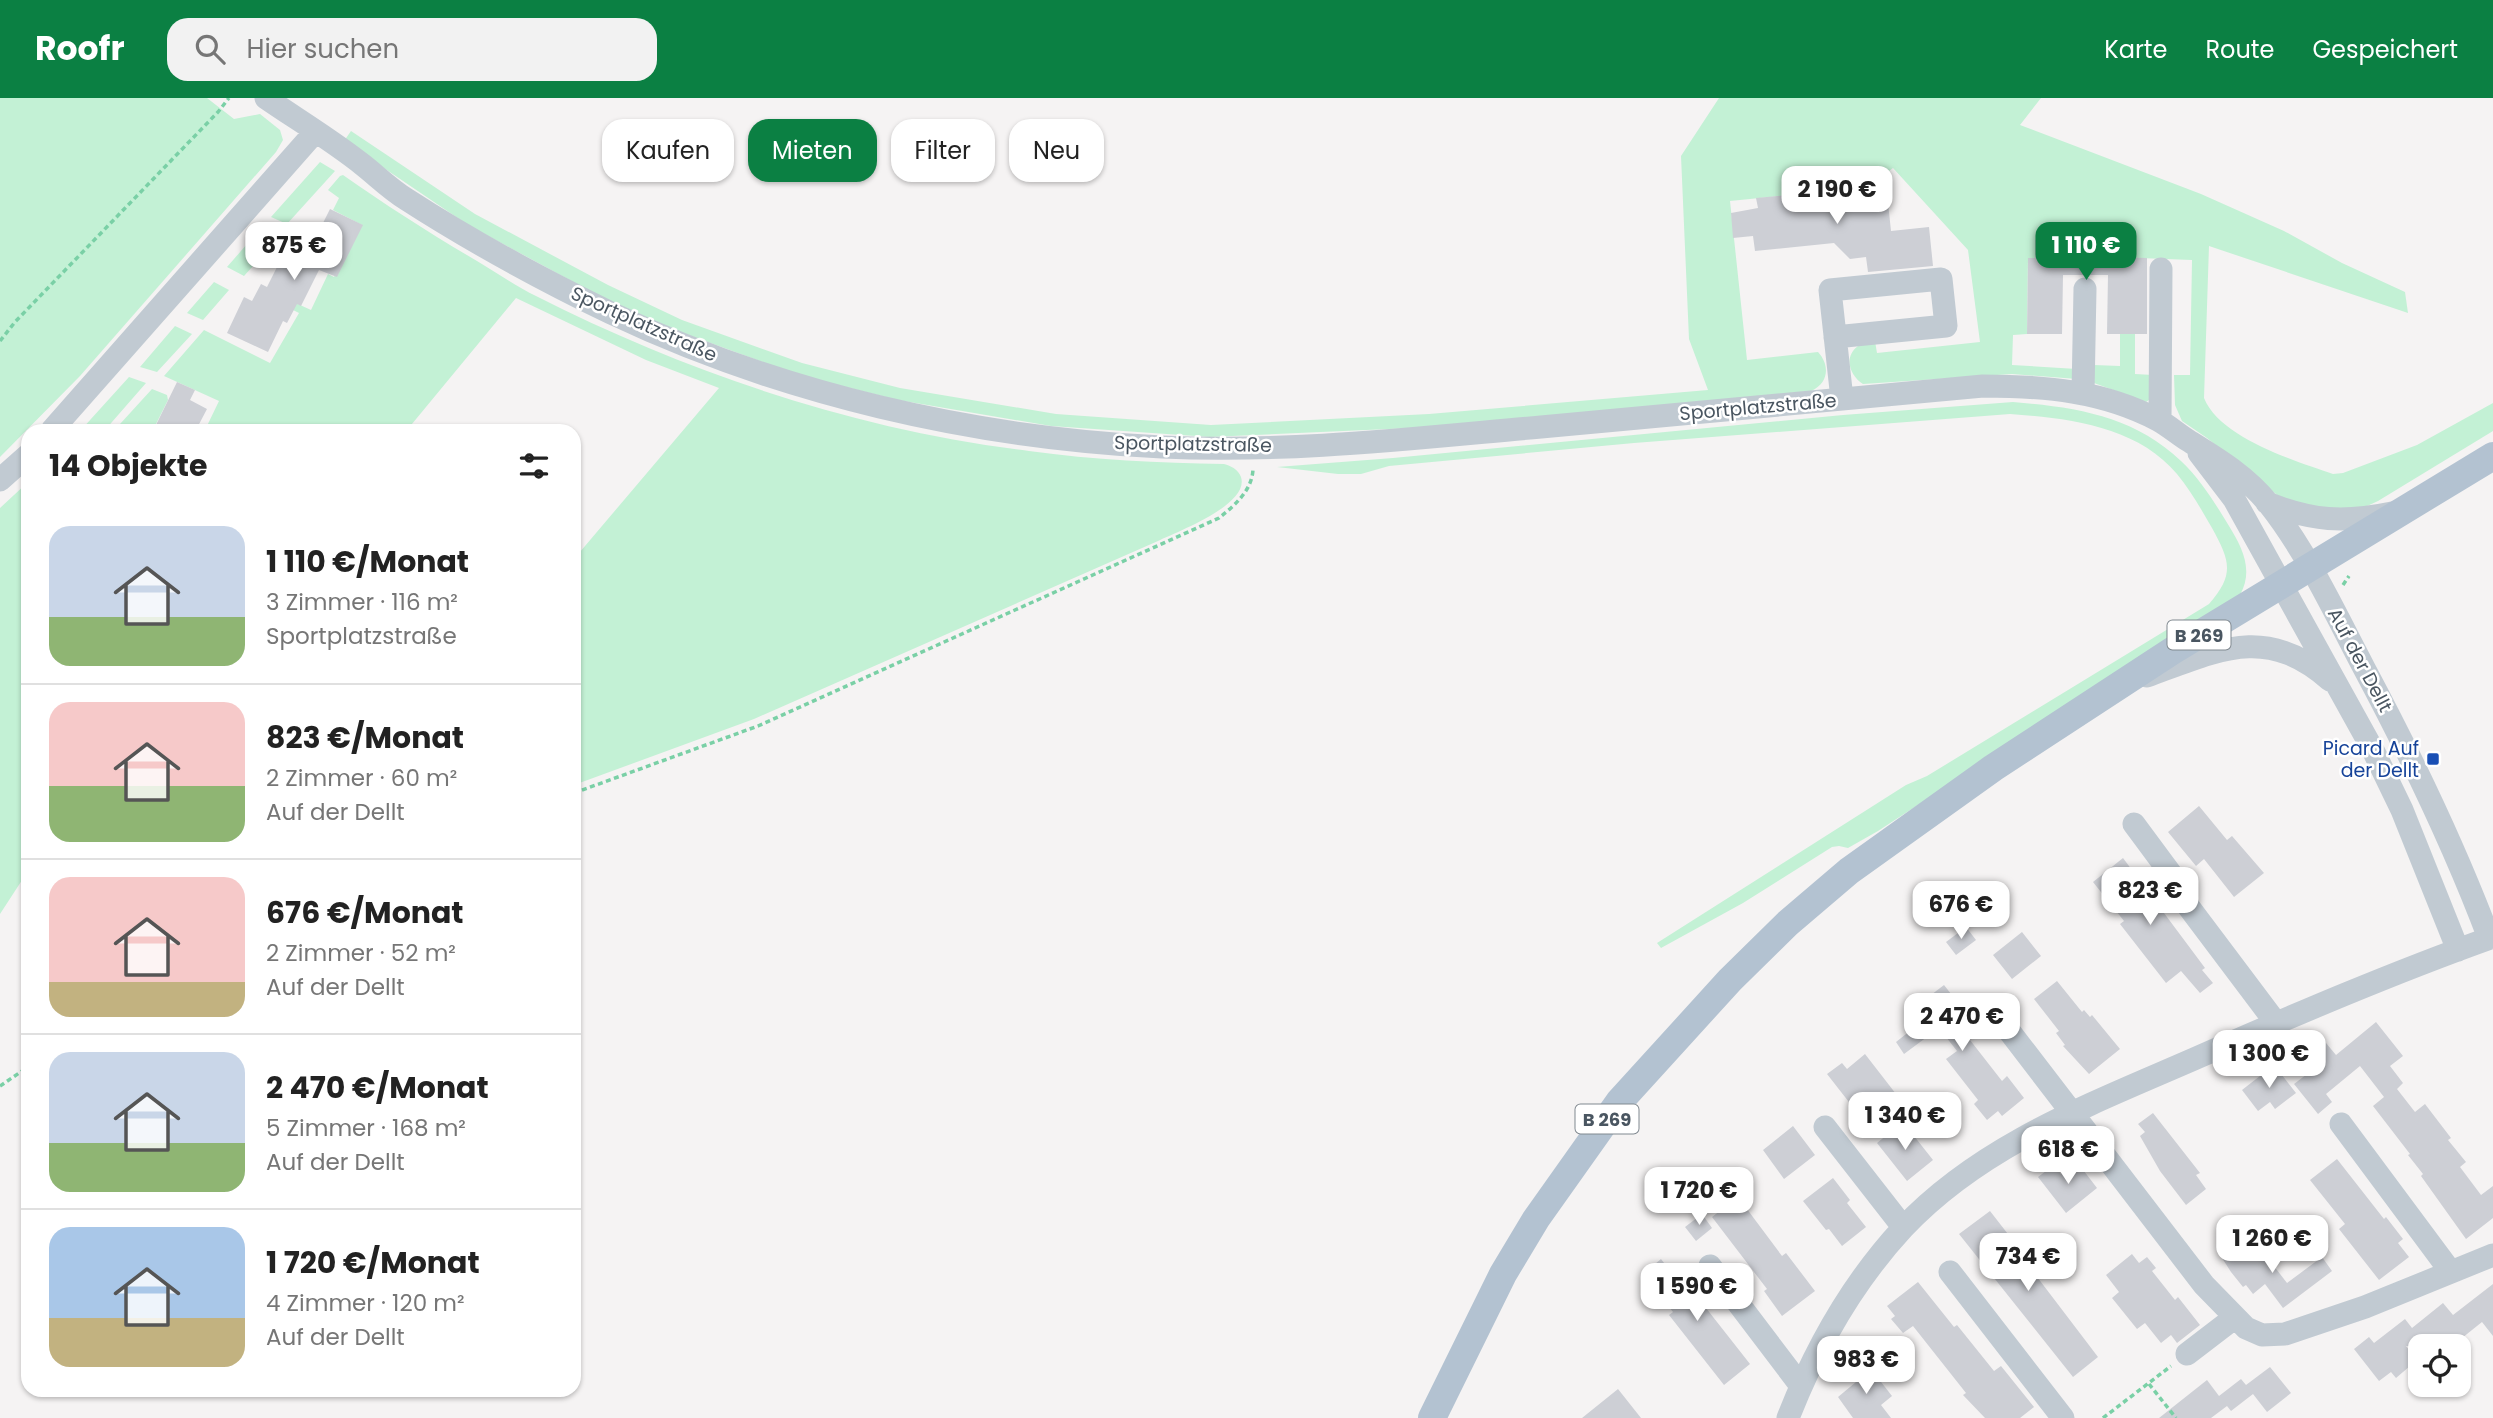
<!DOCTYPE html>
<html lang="de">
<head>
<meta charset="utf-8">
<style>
	:root { --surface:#fff; --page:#f2f2f2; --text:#222; --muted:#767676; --line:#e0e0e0; --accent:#0b8043 }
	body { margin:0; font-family:Poppins,sans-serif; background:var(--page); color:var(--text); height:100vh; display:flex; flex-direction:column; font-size:26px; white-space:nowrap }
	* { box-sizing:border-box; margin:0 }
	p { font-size:23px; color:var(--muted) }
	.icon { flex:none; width:38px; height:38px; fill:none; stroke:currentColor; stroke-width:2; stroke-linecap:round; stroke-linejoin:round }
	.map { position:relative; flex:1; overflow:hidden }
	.details { position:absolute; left:21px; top:326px; width:560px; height:973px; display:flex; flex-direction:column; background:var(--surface); border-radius:21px; box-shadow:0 2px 5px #0004 }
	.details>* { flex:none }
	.hud { position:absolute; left:602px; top:21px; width:665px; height:63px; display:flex; gap:14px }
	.tools { position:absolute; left:2408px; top:1236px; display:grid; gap:14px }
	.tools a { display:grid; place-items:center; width:63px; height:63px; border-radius:14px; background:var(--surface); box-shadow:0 2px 5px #0004; font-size:35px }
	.price { position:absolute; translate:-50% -60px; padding:0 16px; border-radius:14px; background:#fff; color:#222; font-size:23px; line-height:46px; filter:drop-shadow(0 2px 4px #0008) }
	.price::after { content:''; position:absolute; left:50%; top:42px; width:21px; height:16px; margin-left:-10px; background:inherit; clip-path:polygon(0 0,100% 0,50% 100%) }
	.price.selected { background:var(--accent); color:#fff }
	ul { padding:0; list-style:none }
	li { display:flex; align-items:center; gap:21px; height:175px; padding:0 28px }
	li+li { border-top:2px solid var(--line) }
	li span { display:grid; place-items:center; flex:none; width:196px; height:140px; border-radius:21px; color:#555 }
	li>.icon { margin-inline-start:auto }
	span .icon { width:84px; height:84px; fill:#fffc; stroke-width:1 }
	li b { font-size:30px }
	h2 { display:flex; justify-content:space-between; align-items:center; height:84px; padding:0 28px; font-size:30px }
	.tag { padding:0 24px; border-radius:21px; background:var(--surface); box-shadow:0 2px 5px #0004; font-size:24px; line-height:63px }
	.tag.selected { background:var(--accent); color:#fff }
	header { display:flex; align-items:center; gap:42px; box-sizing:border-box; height:98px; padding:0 35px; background:var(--accent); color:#fff }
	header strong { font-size:33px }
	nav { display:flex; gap:38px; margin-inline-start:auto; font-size:24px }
	.search { width:490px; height:63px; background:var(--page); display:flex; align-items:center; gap:18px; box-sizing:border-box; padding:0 24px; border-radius:21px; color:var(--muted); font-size:26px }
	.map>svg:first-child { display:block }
	.green { fill:#c3f1d5 }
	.building { fill:#cdcfd5 }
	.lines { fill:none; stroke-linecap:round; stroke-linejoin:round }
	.path { stroke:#7ad0a6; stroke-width:3.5; stroke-dasharray:5 3.5; stroke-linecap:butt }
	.minor { stroke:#c1cad2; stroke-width:23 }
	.major { stroke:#b3c2d1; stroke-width:28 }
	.transit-dot { fill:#1a4fb4; stroke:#fff; stroke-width:2.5 }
	.labels { text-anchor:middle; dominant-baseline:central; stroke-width:5; stroke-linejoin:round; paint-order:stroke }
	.shield { fill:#fff; stroke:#808990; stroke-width:2 }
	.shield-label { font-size:18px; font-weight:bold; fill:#4a5661 }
	.street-label { font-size:19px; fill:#4a5661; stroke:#fff }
	.transit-label { font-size:19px; fill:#164399; stroke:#fff; text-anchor:end }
</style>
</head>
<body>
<header>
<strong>Roofr</strong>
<div class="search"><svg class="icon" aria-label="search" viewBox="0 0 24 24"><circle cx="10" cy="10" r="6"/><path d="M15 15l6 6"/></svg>Hier suchen</div>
<nav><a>Karte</a><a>Route</a><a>Gespeichert</a></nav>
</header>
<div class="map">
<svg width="2493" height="1320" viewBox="0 0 2493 1320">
	<rect width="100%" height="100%" fill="#f5f3f3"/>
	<!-- green -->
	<path class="green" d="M0 0H207L234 21 260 16 280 32 283 42 276 54 80 278 0 359Z
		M1719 0H2041L2020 27 2201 96 2284 133 2342 165 2405 194 2408 215 2209 148 2204 300C2220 340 2295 363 2333 376L2343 375 2417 347 2493 305V333L2378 403 2365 409 2334 415 2282 401 2207 340 2182 323 2175 307 2174 277H2190L2192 162 2113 159V134L2057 133 2056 160H2028L2027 236 2013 237 2012 267 2077 271V281L2012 276 1863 286C1850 278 1843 259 1858 248 1863 245 1870 244 1875 243L1877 255 1980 244 1968 152 1893 70 1885 76 1858 79 1859 90 1852 87 1842 88V92L1730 103 1747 262 1818 254C1830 267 1829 285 1811 293L1434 329 1210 339 1051 328 898 302 798 277 675 232 603 200 468 127 344 43 351 33 475 116 608 187 682 222 802 265 900 290 1056 316 1211 327 1429 316 1708 292 1689 241 1681 58Z
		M320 64 335 73 287 126 271 119Z
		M343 77C387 108 431 136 477 163 497 175 516 188 536 198 690 276 857 332 1029 353 1094 362 1159 365 1224 366 1231 368 1238 371 1241 379 1250 407 1176 434 1158 443L754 621 574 687V461L719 290 646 262 516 200 407 332H205L219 303 164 278 204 232 270 265 299 215 273 202 276 196 311 212 328 176 334 179 362 127 333 112 339 100 328 92 340 78Z
		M254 138 272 147 244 178 227 169Z
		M214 184 229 192 203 222 187 215Z
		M175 228 192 236 157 274 140 269Z
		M2120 236H2135V276L2153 277 2149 302 2146 304 2094 285V267L2120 268Z
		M129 279 146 285 105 332H81Z
		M152 291 167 297 168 302 156 326 168 332H132L120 326Z
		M2013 304C2076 309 2134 318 2181 363 2201 382 2215 405 2229 428 2242 449 2254 472 2240 497L1878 733 1848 750 1839 748 1832 749 1743 805 1661 850 1657 845 1906 687 1927 678 2209 506C2235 476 2230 463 2212 430 2201 411 2191 393 2177 376 2137 328 2068 320 2010 316L1634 345 1389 368 1361 376H1338L1277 369 1393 360 1843 317Z
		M28 384V773L0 816V410Z"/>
	<!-- building -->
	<path class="building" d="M1885 76 1891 133 1929 129 1933 168 1868 174 1866 159 1850 161 1834 145 1755 153 1753 138 1733 140 1731 115 1758 110 1756 100 1842 92V88L1859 86 1858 79Z
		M330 111 363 127 337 179 319 172 301 208 297 206 287 225 283 223 268 254 227 235 244 199 252 203 261 186 267 189 286 151 301 159 311 139 315 141Z
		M2056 133 2113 134V159L2147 160V236H2107L2108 177H2063L2062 236H2027L2028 160H2035V142H2056Z
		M177 284 195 292 190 302 207 311 196 332H168L156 327Z
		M2199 708 2227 742 2232 738 2264 775 2234 799 2204 761 2196 768 2168 734Z
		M2123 760 2205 870 2202 872 2213 885 2200 895 2181 873 2166 885 2120 826 2124 823 2093 784Z
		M1966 829 1976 842 1956 857 1946 844Z
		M2022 834 2041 858 2012 881 1993 857Z
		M2057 883 2082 914 2084 912 2090 919 2092 917 2120 951 2089 976 2063 948 2065 947 2056 935 2059 933 2034 901Z
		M1944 887 1966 915 1960 920 1975 939 1970 942 2002 983 2007 978 2024 1000 2002 1018 1998 1013 1987 1022 1974 1006 1978 1002 1946 961 1957 953 1939 930 1904 956 1896 944 1920 925 1910 913Z
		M2376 924 2403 958 2390 968 2403 985 2397 991 2415 1014 2425 1006 2451 1040 2448 1042 2466 1064 2460 1069 2481 1097 2493 1088V1120L2466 1141 2421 1078 2423 1076 2408 1057 2410 1056 2373 1008 2384 999 2360 968 2326 996 2332 1004 2318 1016 2294 986 2315 970 2307 960 2326 945 2336 957Z
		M1865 956 1896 996 1863 1022 1827 976 1842 965 1847 971Z
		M2274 967 2296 995 2275 1011 2270 1004 2258 1013 2242 992Z
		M2153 1015 2200 1075 2196 1077 2206 1091 2186 1107 2160 1073 2140 1038 2145 1034 2138 1026Z
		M1903 1024 1933 1062 1907 1083 1877 1045Z
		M1793 1028 1815 1057 1784 1081 1763 1052Z
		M2337 1061 2384 1121 2386 1119 2403 1141 2398 1145 2409 1159 2379 1182 2339 1131 2345 1126 2310 1082Z
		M2077 1064 2097 1090 2066 1115 2038 1079 2054 1067 2061 1076Z
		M1833 1080 1850 1102 1847 1105 1866 1129 1842 1148 1829 1131 1826 1132 1803 1103Z
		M1738 1099 1782 1158 1786 1155 1815 1193 1782 1218 1764 1193 1767 1191 1712 1119Z
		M1990 1113 2011 1140 2009 1142 2098 1259 2073 1279 1959 1136Z
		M1702 1116 1712 1130 1696 1143 1685 1129Z
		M2239 1147 2245 1155 2255 1148 2268 1165 2270 1163 2287 1185 2322 1159 2332 1173 2283 1210 2265 1186 2253 1196 2246 1187 2243 1189 2231 1174 2222 1160Z
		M2132 1156 2139 1165 2147 1159 2156 1170 2152 1173 2175 1202 2178 1199 2200 1227 2177 1245 2171 1237 2161 1245 2145 1225 2137 1231 2112 1200 2119 1194 2106 1177Z
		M1661 1161 1681 1187 1691 1178 1702 1192 1695 1196 1750 1266 1724 1287 1669 1217 1673 1214 1643 1176Z
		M1918 1184 1954 1229 1957 1227 1994 1273 2001 1268 2034 1309 2020 1320H1985L1963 1297 1966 1295 1913 1228 1903 1235 1891 1221 1895 1218 1887 1208Z
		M2493 1186V1238L2482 1224 2452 1248H2406L2417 1262 2396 1280 2391 1274 2379 1283 2354 1251 2369 1239 2374 1245 2405 1221 2412 1230 2443 1205 2453 1217Z
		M1867 1266 1892 1298 1881 1307 1891 1320H1853L1838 1299 1856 1284 1851 1278Z
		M2270 1269 2291 1295 2267 1314 2253 1296 2231 1313 2227 1308 2211 1320H2159L2207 1282 2219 1298 2241 1281 2246 1287Z
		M1618 1291 1641 1320H1582Z"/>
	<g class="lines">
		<!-- path -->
		<path class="path" d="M0 243 15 224 218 14 229 0
			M2343 487 2349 478
			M574 695 758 628 1219 420C1234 408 1253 392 1253 370
			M0 988 28 969
			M2149 1286 2176 1320
			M2103 1320 2171 1268"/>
		<!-- minor -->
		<path class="minor" d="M266 0C298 22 333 43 363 67 377 78 390 91 406 101 471 143 541 181 611 215 782 296 974 340 1162 349 1289 355 1416 340 1541 329 1689 315 1836 301 1983 288 2045 288 2103 293 2158 322 2169 328 2179 337 2189 343 2218 361 2246 378 2268 405 2307 454 2335 515 2364 570 2411 658 2454 747 2489 840
			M1835 239 1946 228 1941 181 1830 192 1842 301
			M2083 295 2085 191
			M2160 323 2161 171
			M52 332 315 34
			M2199 355 2234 401 2373 652 2402 712 2458 852
			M0 382 28 357
			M2267 405C2312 423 2344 425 2392 415
			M2147 578C2218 552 2266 526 2330 582
			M2134 726 2174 780 2179 796 2276 925
			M1990 908 2204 1187 2246 1230 2262 1237 2285 1236 2365 1209 2493 1157
			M2341 1026 2451 1174
			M1825 1029 1903 1129
			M1710 1168 1801 1288
			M1950 1174 2063 1320
			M2187 1256 2234 1220
			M1788 1320C1815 1251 1852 1185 1903 1130 1981 1047 2091 1006 2194 961 2292 918 2392 875 2493 839"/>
		<!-- major -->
		<path class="major" d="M1432 1320 1503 1176 1536 1121 1619 1004 1730 882 1788 825 1849 773 1993 670 2172 553 2493 358"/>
	</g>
	<!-- markers -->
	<rect class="transit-dot" x="2426" y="654" width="14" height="14" rx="3.5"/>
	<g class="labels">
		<!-- shield labels -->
		<g class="shield">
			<rect x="2167.5" y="522.5" width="63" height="29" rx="5"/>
			<rect x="1575.5" y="1006.5" width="63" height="29" rx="5"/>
		</g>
		<g class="shield-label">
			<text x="2199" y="537">B 269</text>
			<text x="1607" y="1021">B 269</text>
		</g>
		<!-- street labels -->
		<g class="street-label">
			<text transform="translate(644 226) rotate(24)">Sportplatzstraße</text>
			<text transform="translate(1758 309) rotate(-5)">Sportplatzstraße</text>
			<text transform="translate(1193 346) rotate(1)">Sportplatzstraße</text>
			<text transform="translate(2360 562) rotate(62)">Auf der Dellt</text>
		</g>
		<!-- transit labels -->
		<g class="transit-label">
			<text x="2419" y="650">Picard Auf<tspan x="2419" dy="22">der Dellt</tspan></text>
		</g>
	</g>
</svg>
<div class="tools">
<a><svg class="icon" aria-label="locate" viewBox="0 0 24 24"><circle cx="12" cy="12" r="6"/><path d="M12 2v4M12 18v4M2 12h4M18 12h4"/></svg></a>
</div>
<b class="price" style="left:1837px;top:128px">2 190 €</b>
<b class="price" style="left:294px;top:184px">875 €</b>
<b class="price selected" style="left:2086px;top:184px">1 110 €</b>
<b class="price" style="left:2150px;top:829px">823 €</b>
<b class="price" style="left:1961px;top:843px">676 €</b>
<b class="price" style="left:1962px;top:955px">2 470 €</b>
<b class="price" style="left:2269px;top:992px">1 300 €</b>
<b class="price" style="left:1905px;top:1054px">1 340 €</b>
<b class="price" style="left:2068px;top:1088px">618 €</b>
<b class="price" style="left:1699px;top:1129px">1 720 €</b>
<b class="price" style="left:2272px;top:1177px">1 260 €</b>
<b class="price" style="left:2028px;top:1195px">734 €</b>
<b class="price" style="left:1697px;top:1225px">1 590 €</b>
<b class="price" style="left:1866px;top:1298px">983 €</b>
<div class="hud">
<a class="tag">Kaufen</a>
<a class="tag selected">Mieten</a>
<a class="tag">Filter</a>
<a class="tag">Neu</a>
</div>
<section class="details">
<h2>14 Objekte<svg class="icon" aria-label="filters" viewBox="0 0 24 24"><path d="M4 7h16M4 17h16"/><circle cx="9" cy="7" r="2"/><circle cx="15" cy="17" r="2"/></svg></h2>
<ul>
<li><span style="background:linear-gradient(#c9d6e8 65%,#8fb573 0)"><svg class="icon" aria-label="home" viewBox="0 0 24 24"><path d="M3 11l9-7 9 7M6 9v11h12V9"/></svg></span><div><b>1 110 €/Monat</b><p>3 Zimmer · 116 m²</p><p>Sportplatzstraße</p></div></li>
<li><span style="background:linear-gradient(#f6c9c9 60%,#8fb573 0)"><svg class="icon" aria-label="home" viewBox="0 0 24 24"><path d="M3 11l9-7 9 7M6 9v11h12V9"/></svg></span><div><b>823 €/Monat</b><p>2 Zimmer · 60 m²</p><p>Auf der Dellt</p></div></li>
<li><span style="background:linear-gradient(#f6c9c9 75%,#c2b280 0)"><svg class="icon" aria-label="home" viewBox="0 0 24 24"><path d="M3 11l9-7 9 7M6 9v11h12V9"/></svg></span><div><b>676 €/Monat</b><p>2 Zimmer · 52 m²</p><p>Auf der Dellt</p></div></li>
<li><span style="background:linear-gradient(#c9d6e8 65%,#8fb573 0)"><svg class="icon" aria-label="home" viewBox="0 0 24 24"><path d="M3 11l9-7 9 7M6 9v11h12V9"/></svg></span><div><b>2 470 €/Monat</b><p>5 Zimmer · 168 m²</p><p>Auf der Dellt</p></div></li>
<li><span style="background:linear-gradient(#a9c7e8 65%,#c2b280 0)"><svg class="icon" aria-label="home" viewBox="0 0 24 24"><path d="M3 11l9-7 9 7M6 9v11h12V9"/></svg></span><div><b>1 720 €/Monat</b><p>4 Zimmer · 120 m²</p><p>Auf der Dellt</p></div></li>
</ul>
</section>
</div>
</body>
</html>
